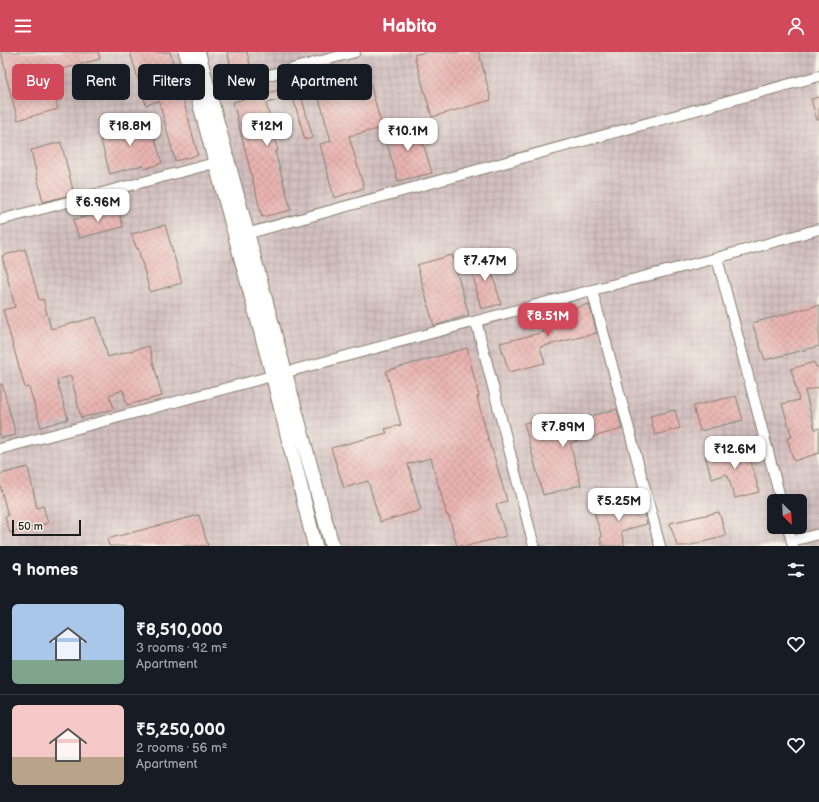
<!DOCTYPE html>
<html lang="en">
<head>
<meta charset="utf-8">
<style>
	:root { --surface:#171b24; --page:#242831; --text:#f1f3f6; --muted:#9ea1a6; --line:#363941; --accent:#d1495b }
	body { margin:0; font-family:"Balsamiq Sans",sans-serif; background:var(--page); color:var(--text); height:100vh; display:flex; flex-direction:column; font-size:15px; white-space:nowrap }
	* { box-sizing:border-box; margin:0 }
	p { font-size:13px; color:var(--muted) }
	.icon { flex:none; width:22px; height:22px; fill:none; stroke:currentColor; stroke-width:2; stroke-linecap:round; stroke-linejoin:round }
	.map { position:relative; height:494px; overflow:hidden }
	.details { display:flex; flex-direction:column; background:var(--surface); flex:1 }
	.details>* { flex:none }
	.hud { position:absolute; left:12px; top:12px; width:400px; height:36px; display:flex; gap:8px }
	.needle { width:26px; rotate:156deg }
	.tools { position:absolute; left:767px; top:442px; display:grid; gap:8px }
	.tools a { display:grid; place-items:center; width:40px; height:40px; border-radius:6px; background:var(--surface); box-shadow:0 2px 10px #0003; font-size:20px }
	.scale { position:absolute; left:12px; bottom:10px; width:69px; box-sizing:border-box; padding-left:4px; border:2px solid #1c1c1c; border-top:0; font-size:11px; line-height:14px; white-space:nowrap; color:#1c1c1c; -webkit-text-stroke:3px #f7f3e8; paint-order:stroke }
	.price { position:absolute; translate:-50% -34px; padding:0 9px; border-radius:8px; background:#fff; color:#222; font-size:13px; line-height:26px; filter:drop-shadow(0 1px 2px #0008) }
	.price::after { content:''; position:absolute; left:50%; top:24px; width:12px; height:9px; margin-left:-6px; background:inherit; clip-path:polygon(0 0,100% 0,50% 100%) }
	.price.current { background:var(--accent); color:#fff }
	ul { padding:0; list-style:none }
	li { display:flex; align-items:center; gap:12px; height:100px; padding:0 12px }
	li+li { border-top:1px solid var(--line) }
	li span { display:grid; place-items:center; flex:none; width:112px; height:80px; border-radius:6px; color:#555 }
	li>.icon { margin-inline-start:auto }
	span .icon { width:48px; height:48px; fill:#fffc; stroke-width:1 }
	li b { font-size:17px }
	h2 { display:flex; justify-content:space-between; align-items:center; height:48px; padding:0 12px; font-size:17px }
	.pill { padding:0 14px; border-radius:6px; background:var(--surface); box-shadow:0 2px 10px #0003; font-size:14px; line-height:36px }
	.pill.current { background:var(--accent); color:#fff }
	header { display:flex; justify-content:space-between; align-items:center; height:52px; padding:0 12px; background:var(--accent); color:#fff; font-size:18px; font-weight:700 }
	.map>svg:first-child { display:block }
	.industrial { fill:url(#industrial-grid); fill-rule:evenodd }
	.building { fill:url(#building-cross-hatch) }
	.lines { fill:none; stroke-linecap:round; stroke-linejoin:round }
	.street-casing { stroke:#867d6c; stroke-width:12 }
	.secondary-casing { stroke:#867d6c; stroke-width:16 }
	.street { stroke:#fff; stroke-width:10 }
	.secondary { stroke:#fff; stroke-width:14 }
</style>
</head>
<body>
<header><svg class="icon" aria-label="menu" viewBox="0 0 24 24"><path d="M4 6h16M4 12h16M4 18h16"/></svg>Habito<svg class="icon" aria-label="person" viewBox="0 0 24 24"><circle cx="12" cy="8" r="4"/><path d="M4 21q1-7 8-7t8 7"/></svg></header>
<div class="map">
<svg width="819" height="494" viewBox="0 0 819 494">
	<defs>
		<pattern id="industrial-grid" width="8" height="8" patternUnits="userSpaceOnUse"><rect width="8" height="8" fill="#d2bfc0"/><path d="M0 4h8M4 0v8" fill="none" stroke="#b4a4a4"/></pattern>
		<pattern id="building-cross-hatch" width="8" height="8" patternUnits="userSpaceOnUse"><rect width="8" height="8" fill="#e9b4b2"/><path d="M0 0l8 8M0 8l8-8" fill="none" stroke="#c79a98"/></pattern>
	</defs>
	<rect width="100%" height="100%" fill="#f7f3e8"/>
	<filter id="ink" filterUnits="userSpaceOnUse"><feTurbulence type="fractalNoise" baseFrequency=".025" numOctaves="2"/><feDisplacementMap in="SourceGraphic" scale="8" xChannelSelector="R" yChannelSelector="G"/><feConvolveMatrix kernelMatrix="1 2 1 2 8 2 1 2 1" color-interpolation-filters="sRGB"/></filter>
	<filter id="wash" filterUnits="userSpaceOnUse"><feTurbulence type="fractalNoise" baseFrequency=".012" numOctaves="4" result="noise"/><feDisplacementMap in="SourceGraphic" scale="16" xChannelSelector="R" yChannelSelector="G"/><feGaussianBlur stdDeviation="0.9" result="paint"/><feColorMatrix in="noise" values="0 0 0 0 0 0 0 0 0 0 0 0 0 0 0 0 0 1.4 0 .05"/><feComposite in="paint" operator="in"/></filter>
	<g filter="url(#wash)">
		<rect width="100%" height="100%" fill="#efdebc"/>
		<!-- industrial -->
		<path class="industrial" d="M0 0H819V494H0ZM774 449H800V475H774Z"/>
		<g id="blocks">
			<!-- building -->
			<path class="building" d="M1 0H98L100 7 48 21 58 57 18 68 5 21H6Z
				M130 0H170L182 43 198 103 175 109 159 49 146 53Z
				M227 0H247L250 13 232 18Z
				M425 0H479L491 48 432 65 414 3Z
				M367 19 382 76 349 84 364 136 334 146 320 92 331 89 314 28 332 24 333 27Z
				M298 33 313 86 305 88 293 45 266 51 278 99H275L291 158 262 165 233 50Z
				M819 45V68H817L811 47Z
				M149 67 162 111 144 117 143 113 110 122 99 81Z
				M417 71 432 121 398 129 383 79Z
				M61 90 74 142 43 150 31 98Z
				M118 156 123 175 79 186 73 168Z
				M165 173 182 231 150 240 138 196 137 197 131 182Z
				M25 197 39 248 43 247 51 277 96 265 108 305 149 294 162 344 127 353 123 338 109 343 114 357 81 366 71 324 57 328 68 367 41 375 29 335 25 336 3 258 15 255 2 204Z
				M487 202 501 252 481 257 469 206Z
				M452 203 469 263 434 274 417 213Z
				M589 252 597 281 540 295 545 311 509 320 500 291 544 280 540 266Z
				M819 253V294L765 308 752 271Z
				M467 296 479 345H477L491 397H492L507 449 496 452 506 484 467 494H457L449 464H447L431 406 408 412 421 458 380 470 368 429 344 436 331 396 387 381 385 377 401 373 386 319Z
				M814 310 816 315H819V335L805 339 815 377 819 376V401L794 409 787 386 792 385 782 352 799 348 791 317Z
				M0 332H2L16 383 0 386Z
				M736 344 743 368 700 379 693 354Z
				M617 357 622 377 570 391 581 433 543 443 524 371 563 362 568 380 590 374 587 365Z
				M675 358 680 376 655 383 650 364Z
				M747 393 759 440 735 446 727 422 712 427 705 404Z
				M28 415 37 456 43 454 48 471 10 481 5 465 8 464 0 433V422Z
				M640 448 647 472 621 479 625 494H602L600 486 602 485 594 460Z
				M719 460 726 484 688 494H677L670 471Z
				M199 463 208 494H109L107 487Z"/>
		</g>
	</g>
	<g filter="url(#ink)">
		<use href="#blocks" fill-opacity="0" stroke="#867d6c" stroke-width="1"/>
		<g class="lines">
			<defs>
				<path id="street" d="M202 41 355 0
					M0 168 222 109
					M242 183 819 24
					M717 206 781 449
					M592 238 660 494
					M476 269 534 494
					M0 397 592 238 717 206 819 177
					M788 475 793 494
					M792 489 819 482"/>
				<path id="secondary" d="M186 0 273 324 315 494
					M198 0 332 494"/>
			</defs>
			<!-- street casing -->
			<use href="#street" class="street-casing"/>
			<!-- secondary casing -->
			<use href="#secondary" class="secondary-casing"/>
			<!-- street -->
			<use href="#street" class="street"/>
			<!-- secondary -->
			<use href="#secondary" class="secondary"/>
		</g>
	</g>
</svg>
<div class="tools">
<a><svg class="needle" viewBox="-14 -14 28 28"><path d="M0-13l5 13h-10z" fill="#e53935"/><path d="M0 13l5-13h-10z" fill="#9ea1a6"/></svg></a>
</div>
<div class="scale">50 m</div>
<b class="price" style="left:130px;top:95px">₹18.8M</b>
<b class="price" style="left:267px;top:95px">₹12M</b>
<b class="price" style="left:408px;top:100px">₹10.1M</b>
<b class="price" style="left:98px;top:171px">₹6.96M</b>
<b class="price" style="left:485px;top:230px">₹7.47M</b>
<b class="price current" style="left:548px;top:285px">₹8.51M</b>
<b class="price" style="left:563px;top:396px">₹7.89M</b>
<b class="price" style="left:735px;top:418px">₹12.6M</b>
<b class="price" style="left:619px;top:470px">₹5.25M</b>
<div class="hud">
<a class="pill current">Buy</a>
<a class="pill">Rent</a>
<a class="pill">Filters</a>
<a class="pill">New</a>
<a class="pill">Apartment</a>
</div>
</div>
<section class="details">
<h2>9 homes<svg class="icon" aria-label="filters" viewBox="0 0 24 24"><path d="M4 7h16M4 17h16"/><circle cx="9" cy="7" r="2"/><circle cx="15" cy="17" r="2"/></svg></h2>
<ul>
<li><span style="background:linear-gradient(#a9c7e8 70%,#7fa58c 0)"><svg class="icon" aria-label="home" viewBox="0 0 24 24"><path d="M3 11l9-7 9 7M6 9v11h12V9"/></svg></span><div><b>₹8,510,000</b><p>3 rooms · 92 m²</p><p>Apartment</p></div><svg class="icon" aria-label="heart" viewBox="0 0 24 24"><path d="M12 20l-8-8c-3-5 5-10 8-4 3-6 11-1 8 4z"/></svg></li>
<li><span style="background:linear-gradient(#f6c9c9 65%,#b9a48a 0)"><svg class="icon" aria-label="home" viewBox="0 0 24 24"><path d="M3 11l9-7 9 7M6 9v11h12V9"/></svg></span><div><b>₹5,250,000</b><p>2 rooms · 56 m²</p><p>Apartment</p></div><svg class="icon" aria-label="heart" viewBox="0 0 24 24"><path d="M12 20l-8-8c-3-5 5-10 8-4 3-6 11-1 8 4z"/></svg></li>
</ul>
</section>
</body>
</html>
